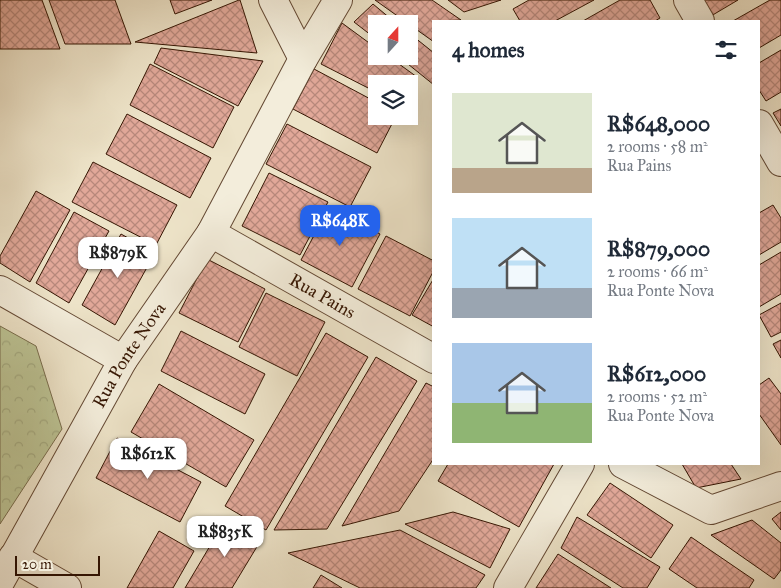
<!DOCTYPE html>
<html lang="en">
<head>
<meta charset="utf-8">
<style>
	:root { --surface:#fff; --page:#f2f2f3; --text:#1f2937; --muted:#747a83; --accent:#2563eb }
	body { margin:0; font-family:"IM FELL Great Primer",serif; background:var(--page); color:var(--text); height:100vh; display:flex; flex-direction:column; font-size:19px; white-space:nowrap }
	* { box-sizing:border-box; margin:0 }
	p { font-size:16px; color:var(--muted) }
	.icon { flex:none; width:28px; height:28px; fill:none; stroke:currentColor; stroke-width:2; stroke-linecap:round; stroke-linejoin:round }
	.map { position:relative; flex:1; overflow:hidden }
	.panel { position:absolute; left:432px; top:20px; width:328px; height:445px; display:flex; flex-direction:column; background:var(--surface); border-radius:0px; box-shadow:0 5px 20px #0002 }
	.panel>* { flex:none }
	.needle { width:32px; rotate:21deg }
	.tools { position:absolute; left:368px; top:15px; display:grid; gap:10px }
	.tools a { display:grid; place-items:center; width:50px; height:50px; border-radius:0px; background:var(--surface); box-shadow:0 5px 20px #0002; font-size:25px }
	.scale { position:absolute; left:15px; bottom:12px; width:85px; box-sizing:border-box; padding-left:5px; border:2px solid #361603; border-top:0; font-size:14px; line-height:18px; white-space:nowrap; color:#361603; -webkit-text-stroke:4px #f3eddb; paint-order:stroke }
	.price { position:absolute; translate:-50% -42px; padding:0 11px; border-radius:10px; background:#fff; color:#222; font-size:16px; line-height:32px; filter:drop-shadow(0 1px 2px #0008) }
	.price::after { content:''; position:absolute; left:50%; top:30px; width:15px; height:11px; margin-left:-8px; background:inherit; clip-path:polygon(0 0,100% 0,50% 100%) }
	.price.active { background:var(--accent); color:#fff }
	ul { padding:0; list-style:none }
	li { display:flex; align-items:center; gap:15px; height:125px; padding:0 20px }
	li span { display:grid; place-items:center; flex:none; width:140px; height:100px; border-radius:0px; color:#555 }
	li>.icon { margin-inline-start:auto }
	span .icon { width:60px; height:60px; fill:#fffc; stroke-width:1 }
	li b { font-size:21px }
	h2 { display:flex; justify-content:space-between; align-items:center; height:60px; padding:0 20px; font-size:21px }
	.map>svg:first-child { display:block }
	.forest { fill:url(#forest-crowns); stroke:#796c4c }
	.building { fill:url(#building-cross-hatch); stroke:#361603 }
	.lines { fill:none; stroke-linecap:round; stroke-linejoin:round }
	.street-casing { stroke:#644934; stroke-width:30 }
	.street { stroke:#f3eddb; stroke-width:28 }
	.labels { text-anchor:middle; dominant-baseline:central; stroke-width:4; stroke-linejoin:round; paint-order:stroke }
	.street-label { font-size:18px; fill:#361603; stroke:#f3eddb }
</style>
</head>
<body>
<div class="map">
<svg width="781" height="588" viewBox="0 0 781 588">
	<defs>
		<pattern id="forest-crowns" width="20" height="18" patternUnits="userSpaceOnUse" patternTransform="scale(1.25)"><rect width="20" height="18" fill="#bcc394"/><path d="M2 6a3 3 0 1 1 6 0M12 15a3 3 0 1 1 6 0" fill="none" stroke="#a2a77e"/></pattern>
		<pattern id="building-cross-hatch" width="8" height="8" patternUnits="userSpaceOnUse" patternTransform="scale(1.25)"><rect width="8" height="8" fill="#e1a899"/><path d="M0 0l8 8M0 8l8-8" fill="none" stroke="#b7887b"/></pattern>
	</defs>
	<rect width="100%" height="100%" fill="#ede3c8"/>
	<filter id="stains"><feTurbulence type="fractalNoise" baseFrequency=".004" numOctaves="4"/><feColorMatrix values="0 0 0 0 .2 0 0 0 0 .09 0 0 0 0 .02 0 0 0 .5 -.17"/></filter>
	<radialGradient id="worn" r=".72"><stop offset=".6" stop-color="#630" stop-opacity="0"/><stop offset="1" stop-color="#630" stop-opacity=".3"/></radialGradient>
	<!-- forest -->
	<path class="forest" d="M0 326 36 346 62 429 0 524Z"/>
	<!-- building -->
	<path class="building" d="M0 0H42L60 49H0Z
		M49 0H115L131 44H65Z
		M170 0H212L175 14Z
		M240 0 257 53 135 42 239 0Z
		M375 0H432L461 20 434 21V42Z
		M448 0H501L464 12Z
		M529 0H594L555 21H520L513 9Z
		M620 0H650L660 18 655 21H583Z
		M702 0H738L711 16Z
		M770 0H781V35L759 48V21H733Z
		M373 4 397 24H376V39L354 22Z
		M342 23 376 48V56H388L417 77 409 98V84H376V92L321 64Z
		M409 33 434 53V85L398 56H409Z
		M161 48 263 61 238 106 154 63Z
		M781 50V92L766 101 759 90V63Z
		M150 64 234 107 213 148 130 105Z
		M314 69 376 102V116H396L377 153 293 109Z
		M781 109V126L773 113Z
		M127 114 211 158 190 198 106 154Z
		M287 124 371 167 350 207 266 164Z
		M93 162 177 205 156 245 72 202Z
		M269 173 328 202 300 255 242 226Z
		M36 191 70 210 30 282 0 263V256Z
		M773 205 781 218V242L759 255V213Z
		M329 207 380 234 352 287 301 260Z
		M74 212 109 231 69 303 36 283Z
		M121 234 155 253 115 325 82 305Z
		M386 236 434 261V270L410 316 358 289Z
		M781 252V294L759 307V265Z
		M207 259 265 289 238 342 179 313Z
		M434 278V327L412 315Z
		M266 293 325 322 297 376 239 347Z
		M781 303V332L771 337 759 315Z
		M181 331 265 374 245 414 161 371Z
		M326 333 368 357 266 530 225 506Z
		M781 340V358L773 344Z
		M376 357 417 381 327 529 274 530Z
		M769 378 781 394V445L759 414V385Z
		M426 383 434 387V458L399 511 342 526Z
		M159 384 254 440 226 487 131 432Z
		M117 438 201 482 180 522 96 478Z
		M448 464H554L519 527 438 481Z
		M682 464H731L741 479 696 488Z
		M610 483 673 525 651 558 587 515Z
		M453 512 510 529 490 568 405 524Z
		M781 512V530L772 519Z
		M577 517 660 567 647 588H623L561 548Z
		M226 519 261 540 232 588H185Z
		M752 520 781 543V570L774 579 711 535Z
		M400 530 485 575 476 588H360L288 553Z
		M159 531 194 551 173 588H127Z
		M691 537 754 580 749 588H697L669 569Z
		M558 554 611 588H536Z
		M321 575 342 588H313Z"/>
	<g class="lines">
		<defs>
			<g id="street">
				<path d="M273 0 303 59"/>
				<path d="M688 0 700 21"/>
				<path d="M759 124 781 162"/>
				<path id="s1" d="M211 233 434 359"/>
				<path d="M0 290 123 360"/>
				<path d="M623 464 711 510 781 486"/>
				<path d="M13 557 67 588"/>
				<path id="s2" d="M0 582 123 360 211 233 303 59 338 0"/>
				<path d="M508 588 580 464"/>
			</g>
		</defs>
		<!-- street casing -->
		<use href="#street" class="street-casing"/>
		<!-- street -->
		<use href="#street" class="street"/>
	</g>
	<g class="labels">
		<!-- street labels -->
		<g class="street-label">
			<text stroke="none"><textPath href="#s1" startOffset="128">Rua Pains</textPath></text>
			<text stroke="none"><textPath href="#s2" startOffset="261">Rua Ponte Nova</textPath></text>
		</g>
	</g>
	<rect width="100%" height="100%" filter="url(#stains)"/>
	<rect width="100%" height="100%" fill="url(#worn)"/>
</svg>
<div class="tools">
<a><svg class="needle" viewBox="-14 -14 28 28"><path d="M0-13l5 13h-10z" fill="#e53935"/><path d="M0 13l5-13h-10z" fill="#747a83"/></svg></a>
<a><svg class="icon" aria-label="layers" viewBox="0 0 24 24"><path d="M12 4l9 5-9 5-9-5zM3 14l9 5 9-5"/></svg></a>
</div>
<div class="scale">20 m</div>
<b class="price active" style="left:340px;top:247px">R$648K</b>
<b class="price" style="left:118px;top:279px">R$879K</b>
<b class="price" style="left:148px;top:480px">R$612K</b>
<b class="price" style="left:225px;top:558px">R$835K</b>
<section class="panel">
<h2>4 homes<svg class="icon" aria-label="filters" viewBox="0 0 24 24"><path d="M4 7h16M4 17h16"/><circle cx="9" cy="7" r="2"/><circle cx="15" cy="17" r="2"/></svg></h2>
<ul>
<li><span style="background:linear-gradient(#dfe7d0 75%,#b9a48a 0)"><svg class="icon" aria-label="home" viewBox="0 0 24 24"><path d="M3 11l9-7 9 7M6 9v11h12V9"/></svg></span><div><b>R$648,000</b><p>2 rooms · 58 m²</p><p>Rua Pains</p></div></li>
<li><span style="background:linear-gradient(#bfe0f5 70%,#9aa5b1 0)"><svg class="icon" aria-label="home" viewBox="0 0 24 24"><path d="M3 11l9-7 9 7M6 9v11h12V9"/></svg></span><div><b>R$879,000</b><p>2 rooms · 66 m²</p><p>Rua Ponte Nova</p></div></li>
<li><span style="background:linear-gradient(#a9c7e8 60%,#8fb573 0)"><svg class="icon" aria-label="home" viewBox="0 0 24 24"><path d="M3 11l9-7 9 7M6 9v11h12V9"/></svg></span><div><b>R$612,000</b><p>2 rooms · 52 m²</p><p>Rua Ponte Nova</p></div></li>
</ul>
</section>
</div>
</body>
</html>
